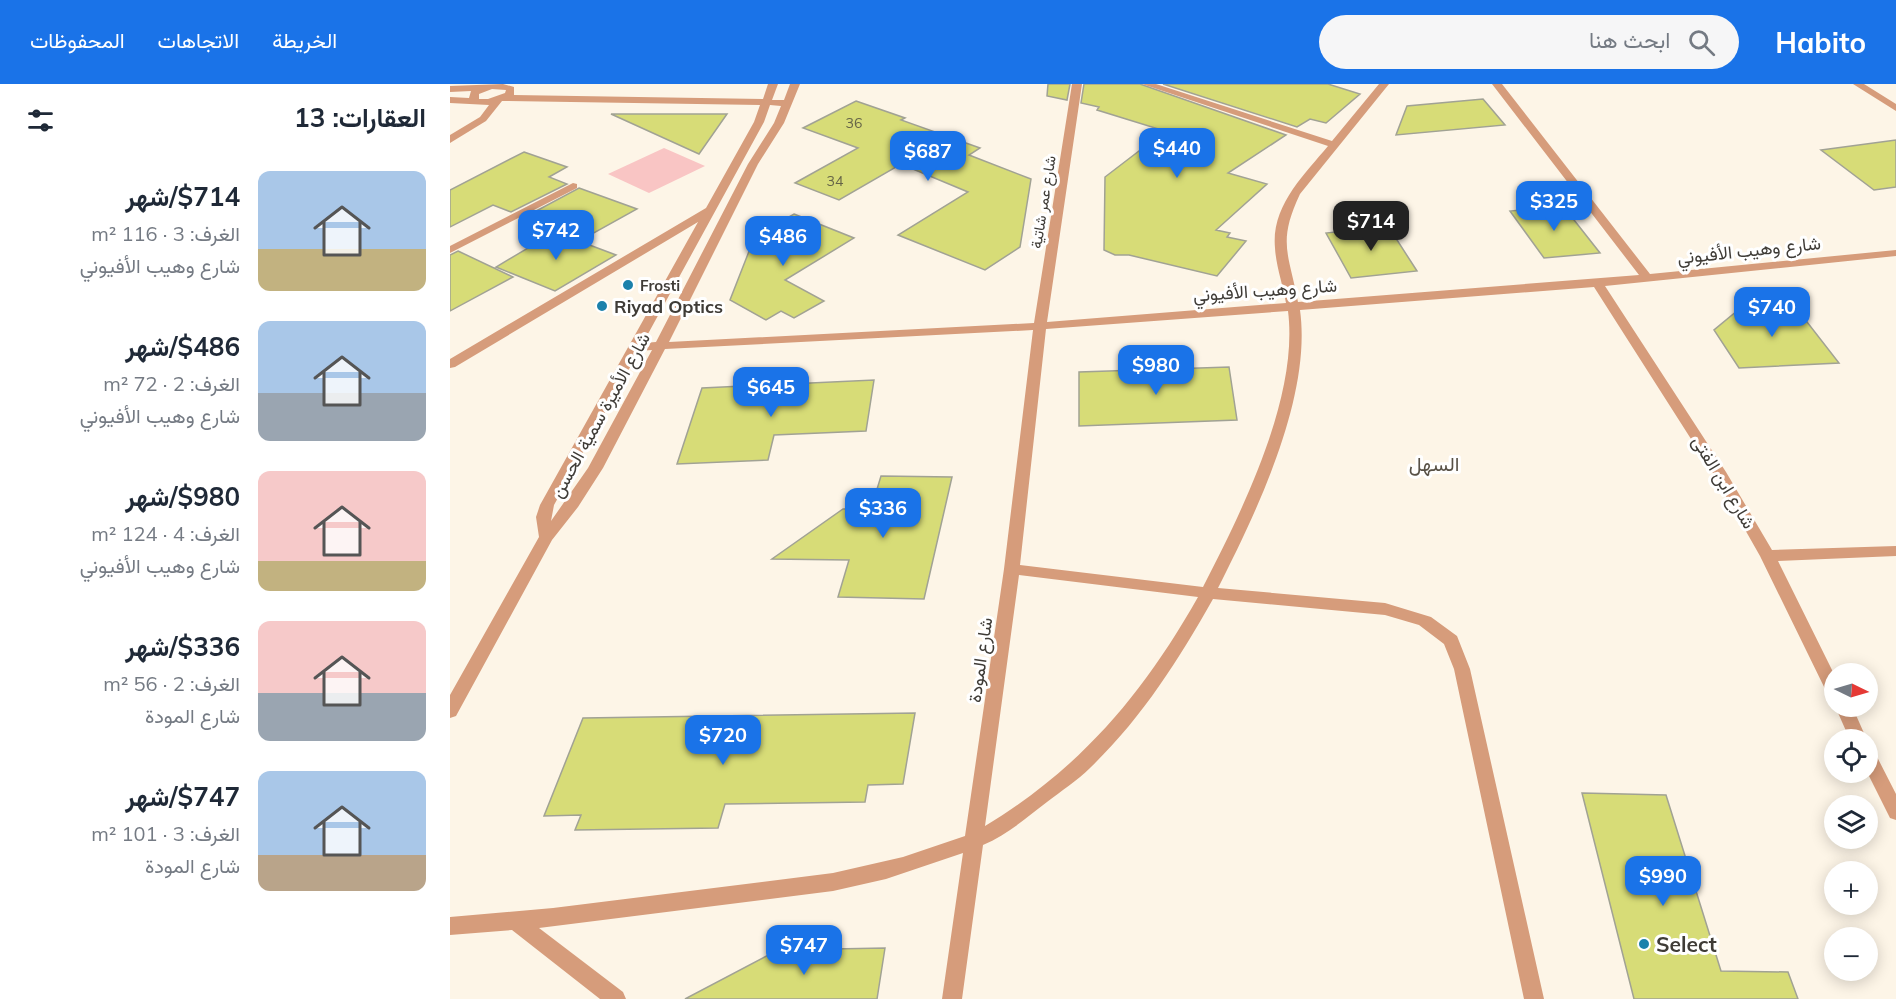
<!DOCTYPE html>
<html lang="ar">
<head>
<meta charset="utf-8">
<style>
	:root { --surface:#fff; --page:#f6f6f7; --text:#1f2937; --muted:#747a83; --accent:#1a73e8 }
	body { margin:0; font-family:Mulish,Vazirmatn,sans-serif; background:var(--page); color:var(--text); direction:rtl; height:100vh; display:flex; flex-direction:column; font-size:22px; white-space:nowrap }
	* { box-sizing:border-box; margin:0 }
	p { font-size:20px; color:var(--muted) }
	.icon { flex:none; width:33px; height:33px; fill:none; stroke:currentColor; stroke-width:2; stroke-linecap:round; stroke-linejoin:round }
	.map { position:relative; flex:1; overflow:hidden; direction:ltr }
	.drawer { display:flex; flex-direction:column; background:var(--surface); width:450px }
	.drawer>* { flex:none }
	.needle { width:39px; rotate:95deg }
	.buttons { position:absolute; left:1374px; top:579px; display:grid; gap:12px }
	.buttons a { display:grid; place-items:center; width:54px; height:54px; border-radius:50%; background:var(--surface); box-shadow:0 3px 15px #0003; font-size:30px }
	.price { position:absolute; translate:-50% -51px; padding:0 14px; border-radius:12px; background:var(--accent); color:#fff; font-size:20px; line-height:39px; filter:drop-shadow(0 2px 3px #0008) }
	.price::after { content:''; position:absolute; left:50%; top:36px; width:18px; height:14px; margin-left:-9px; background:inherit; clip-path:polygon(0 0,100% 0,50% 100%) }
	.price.current { background:#222; color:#fff }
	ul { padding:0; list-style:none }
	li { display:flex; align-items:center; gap:18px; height:150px; padding:0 24px }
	li span { display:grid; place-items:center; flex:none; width:168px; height:120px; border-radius:12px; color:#555 }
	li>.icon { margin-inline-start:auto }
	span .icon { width:72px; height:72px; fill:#fffc; stroke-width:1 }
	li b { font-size:26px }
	h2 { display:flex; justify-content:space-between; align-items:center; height:72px; padding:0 24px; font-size:26px }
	header { display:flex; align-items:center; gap:36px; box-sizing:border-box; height:84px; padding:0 30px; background:var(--accent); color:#fff }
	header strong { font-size:28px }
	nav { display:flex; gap:33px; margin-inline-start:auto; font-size:21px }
	.search { width:420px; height:54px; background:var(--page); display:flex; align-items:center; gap:15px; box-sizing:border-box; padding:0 21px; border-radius:33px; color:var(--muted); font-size:22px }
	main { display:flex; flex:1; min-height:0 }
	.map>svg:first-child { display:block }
	.green { fill:#f9c5c4 }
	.building { fill:#d7dc77; stroke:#a1a294; stroke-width:1.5 }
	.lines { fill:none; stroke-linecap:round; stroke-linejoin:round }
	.minor { fill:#d69c7b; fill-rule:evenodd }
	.poi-dot { fill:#1b81ab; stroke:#fff; stroke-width:2 }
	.labels { text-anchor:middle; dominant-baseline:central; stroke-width:6; stroke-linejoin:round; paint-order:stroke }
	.far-number-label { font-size:14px; fill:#656447 }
	.far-street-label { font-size:15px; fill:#3f3c37; stroke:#fff }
	.far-poi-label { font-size:15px; font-weight:bold; fill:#3f3c37; stroke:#fff; text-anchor:start }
	.street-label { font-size:18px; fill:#3f3c37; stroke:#fff }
	.poi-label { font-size:18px; font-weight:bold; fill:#3f3c37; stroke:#fff; text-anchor:start }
	.neighbourhood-label { font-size:20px; fill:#585146; stroke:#fff }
	.near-poi-label { font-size:21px; font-weight:bold; fill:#3f3c37; stroke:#fff; text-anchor:start }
</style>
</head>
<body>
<header>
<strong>Habito</strong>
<div class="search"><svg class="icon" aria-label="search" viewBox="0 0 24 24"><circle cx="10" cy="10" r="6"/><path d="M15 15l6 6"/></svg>ابحث هنا</div>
<nav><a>الخريطة</a><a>الاتجاهات</a><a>المحفوظات</a></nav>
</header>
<main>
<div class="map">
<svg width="1446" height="915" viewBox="0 0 1446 915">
	<rect width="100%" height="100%" fill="#fdf5e7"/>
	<!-- green -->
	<path class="green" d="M214 64 255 82 199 109 158 90Z"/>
	<!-- building -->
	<path class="building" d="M598 0H620L617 16 597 12Z
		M634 0H690L836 51 778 89 817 100 766 146 780 149 777 153 796 157 767 192 679 171H665L654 166 655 93 715 47 647 26 649 23 631 19Z
		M713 0H878L910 10 876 39 860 35 847 43Z
		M1033 15 1055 41 946 51 957 22Z
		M406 17 455 34 451 36 530 64 519 71 581 95 570 163 535 186 448 151 518 108 451 80 389 116 345 99 408 64 353 44Z
		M161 30H277L249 70Z
		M1446 56V103L1424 106 1371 66Z
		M74 68 117 83 99 93 117 100 61 128 43 121 0 143V106Z
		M129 104 187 125 133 155 75 133Z
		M1113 122 1150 169 1094 174 1060 127Z
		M344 130 404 154 335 196 374 217 344 234 331 227 316 236 280 216 305 152Z
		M938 142 967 187 901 194 876 149Z
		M105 148 166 171 105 207 46 183Z
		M8 167 63 193 0 227V171Z
		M1343 220 1389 279 1289 284 1264 246 1293 222Z
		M779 283 787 336 629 342V288Z
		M424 296 416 347 324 351 318 376 227 380 252 304Z
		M431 392 502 393 474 515 388 513 399 476 322 475 393 425H421Z
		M465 629 453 700 418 701 415 718 275 720 268 744 125 746 131 731 94 732 133 634Z
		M1132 709 1216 711 1271 887 1338 888 1348 915H1184Z
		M435 864 427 915H235L328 866Z"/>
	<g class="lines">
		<!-- minor -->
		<path class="minor" d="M53 0 64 3V11L313 15 318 0H328L322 16H334L340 0H350L334 39 308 80 219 258 584 239 622 0H632L597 238 836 219C833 201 826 182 825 164 821 122 854 91 878 62L692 0H706L882 57 929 0H939L850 110C827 159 839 169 848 218L1189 191 1042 0H1052L1200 190 1446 166V172L1155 202 1276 388 1322 466 1446 462V472L1328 477 1384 590V612L1378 611 1310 472 1264 391 1144 203 850 226C862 313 807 427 768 504L935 519 981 533 1007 552 1020 585 1094 915H1074L1004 585 994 560 969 541 935 531 763 515C728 577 691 635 640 684 627 697 611 707 597 718 576 734 557 751 533 761L512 915H492L513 769 436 795 383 807 89 844 173 908 176 915H150L62 846 0 851V833L103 824 383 789 453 773 515 752 554 485 583 246 215 265 153 384 128 423 102 456 6 632 0 634V611L89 453 86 433 90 421 248 138 5 283 0 284V275L256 124 304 38 310 21 52 17 36 37 0 59V51L30 33 39 21 0 19V13L19 14 21 7 0 8V2ZM42 5 56 6 55 9 38 15H29V10ZM320 21 331 22 324 39 298 80 206 258 193 259 314 38ZM838 227C849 313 792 427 753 503L570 481 596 245ZM202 266 138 384 101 437 104 421 189 267ZM569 491 748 513C693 610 631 684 535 742Z
			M1403 0H1414L1446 20V27Z
			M123 99 127 100V104L0 169V162Z
			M1385 622H1402L1417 656H1400Z
			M1418 665 1424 667 1446 710V736L1440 734 1417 688Z"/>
	</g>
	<!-- markers -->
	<g class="poi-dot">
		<circle cx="178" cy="201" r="6"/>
		<circle cx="152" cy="222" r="6"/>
		<circle cx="1194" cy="860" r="6"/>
	</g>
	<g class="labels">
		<!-- far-number labels -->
		<g class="far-number-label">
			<text x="404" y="39">36</text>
			<text x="385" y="97">34</text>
		</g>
		<!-- far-street labels -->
		<g class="far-street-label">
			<text transform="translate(593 118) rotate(-81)">شارع عمر شاتية</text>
		</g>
		<!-- far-poi labels -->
		<g class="far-poi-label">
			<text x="190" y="201">Frosti</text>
		</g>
		<!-- street labels -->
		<g class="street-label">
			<text transform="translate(1299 166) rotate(-6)">شارع وهيب الأفيوني</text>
			<text transform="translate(815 206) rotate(-4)">شارع وهيب الأفيوني</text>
			<text transform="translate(150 331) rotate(-61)">شارع الأميرة سمية الحسن</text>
			<text transform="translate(1274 398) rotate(59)">شارع ابن الفتى</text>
			<text transform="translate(530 576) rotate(-82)">شارع المودة</text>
		</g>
		<!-- poi labels -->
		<g class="poi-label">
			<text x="164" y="222">Riyad Optics</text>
		</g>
		<!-- neighbourhood labels -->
		<g class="neighbourhood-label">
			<text x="984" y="379">السهل</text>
		</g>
		<!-- near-poi labels -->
		<g class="near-poi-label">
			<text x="1206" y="860">Select</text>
		</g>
	</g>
</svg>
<div class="buttons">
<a><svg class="needle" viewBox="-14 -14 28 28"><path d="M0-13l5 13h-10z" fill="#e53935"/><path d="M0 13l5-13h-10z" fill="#747a83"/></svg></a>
<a><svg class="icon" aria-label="locate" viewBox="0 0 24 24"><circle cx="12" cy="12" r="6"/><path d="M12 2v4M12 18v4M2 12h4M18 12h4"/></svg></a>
<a><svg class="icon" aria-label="layers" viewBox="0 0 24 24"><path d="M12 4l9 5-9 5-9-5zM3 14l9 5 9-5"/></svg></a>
<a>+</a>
<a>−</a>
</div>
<b class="price" style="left:727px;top:95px">$440</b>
<b class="price" style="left:478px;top:98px">$687</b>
<b class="price" style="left:1104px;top:148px">$325</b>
<b class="price current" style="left:921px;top:168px">$714</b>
<b class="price" style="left:106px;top:177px">$742</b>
<b class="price" style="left:333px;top:183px">$486</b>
<b class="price" style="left:1322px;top:254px">$740</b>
<b class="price" style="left:706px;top:312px">$980</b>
<b class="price" style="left:321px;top:334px">$645</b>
<b class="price" style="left:433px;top:455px">$336</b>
<b class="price" style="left:273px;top:682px">$720</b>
<b class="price" style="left:1213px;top:823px">$990</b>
<b class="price" style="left:354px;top:892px">$747</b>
</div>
<section class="drawer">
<h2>العقارات: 13<svg class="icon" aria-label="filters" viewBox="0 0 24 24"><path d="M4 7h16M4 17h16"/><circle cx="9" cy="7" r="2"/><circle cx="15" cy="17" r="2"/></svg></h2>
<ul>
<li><span style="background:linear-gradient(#a9c7e8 65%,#c2b280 0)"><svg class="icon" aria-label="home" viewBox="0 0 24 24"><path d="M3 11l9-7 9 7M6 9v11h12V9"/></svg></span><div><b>$714/شهر</b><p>الغرف: 3 · 116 m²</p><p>شارع وهيب الأفيوني</p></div></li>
<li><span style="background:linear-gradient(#a9c7e8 60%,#9aa5b1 0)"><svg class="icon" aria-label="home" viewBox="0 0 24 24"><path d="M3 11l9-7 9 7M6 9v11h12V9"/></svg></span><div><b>$486/شهر</b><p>الغرف: 2 · 72 m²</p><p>شارع وهيب الأفيوني</p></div></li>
<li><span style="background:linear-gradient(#f6c9c9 75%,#c2b280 0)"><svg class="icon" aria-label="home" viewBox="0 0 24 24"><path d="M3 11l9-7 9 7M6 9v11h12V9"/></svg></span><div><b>$980/شهر</b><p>الغرف: 4 · 124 m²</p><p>شارع وهيب الأفيوني</p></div></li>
<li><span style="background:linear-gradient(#f6c9c9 60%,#9aa5b1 0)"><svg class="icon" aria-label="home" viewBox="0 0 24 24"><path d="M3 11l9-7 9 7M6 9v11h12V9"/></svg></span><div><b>$336/شهر</b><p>الغرف: 2 · 56 m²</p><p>شارع المودة</p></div></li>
<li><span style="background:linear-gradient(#a9c7e8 70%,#b9a48a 0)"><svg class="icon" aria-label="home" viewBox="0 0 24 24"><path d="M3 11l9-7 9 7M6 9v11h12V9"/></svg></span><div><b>$747/شهر</b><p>الغرف: 3 · 101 m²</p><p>شارع المودة</p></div></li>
</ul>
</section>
</main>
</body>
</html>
